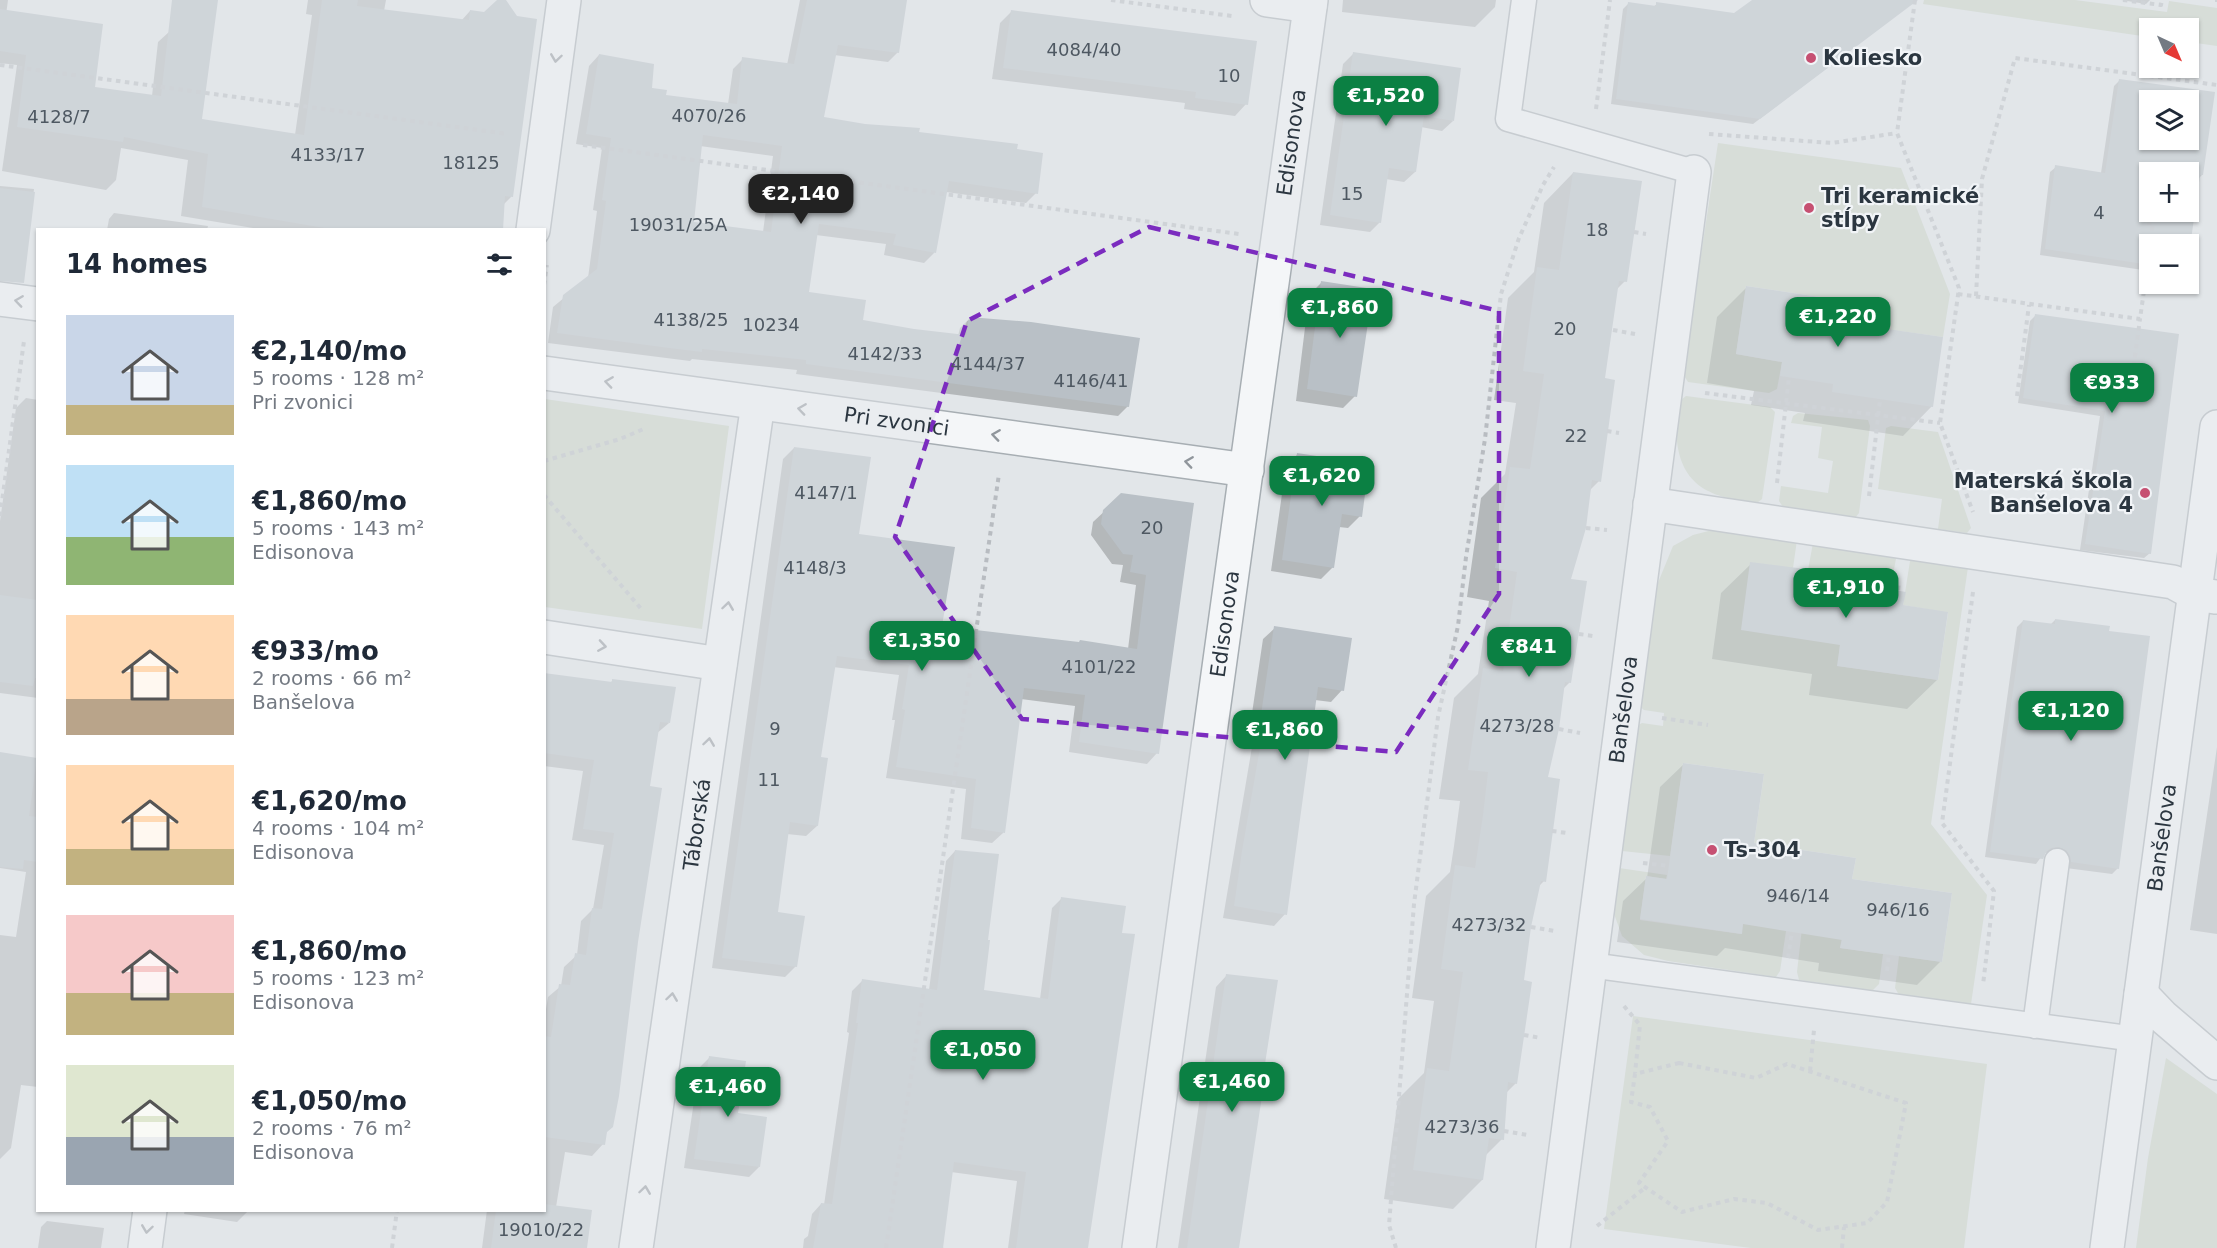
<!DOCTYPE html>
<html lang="en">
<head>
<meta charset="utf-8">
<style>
	:root { --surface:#fff; --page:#f6f6f7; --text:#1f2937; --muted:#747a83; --accent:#0b8043 }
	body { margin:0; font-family:"DejaVu Sans",sans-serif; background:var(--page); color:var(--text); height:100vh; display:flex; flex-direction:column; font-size:22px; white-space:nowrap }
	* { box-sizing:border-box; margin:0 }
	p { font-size:20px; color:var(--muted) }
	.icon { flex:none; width:33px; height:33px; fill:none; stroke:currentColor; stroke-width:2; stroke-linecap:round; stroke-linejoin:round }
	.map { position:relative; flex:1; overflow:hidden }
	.panel { position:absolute; left:36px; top:228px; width:510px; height:984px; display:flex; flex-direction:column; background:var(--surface); border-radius:0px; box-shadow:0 2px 4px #0004 }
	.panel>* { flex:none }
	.needle { width:39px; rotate:136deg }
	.buttons { position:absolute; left:2139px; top:18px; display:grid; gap:12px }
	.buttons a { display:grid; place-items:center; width:60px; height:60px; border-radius:0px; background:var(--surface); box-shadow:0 2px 4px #0004; font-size:30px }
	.price { position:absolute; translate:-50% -51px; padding:0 14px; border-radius:12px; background:var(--accent); color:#fff; font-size:20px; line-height:39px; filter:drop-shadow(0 2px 3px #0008) }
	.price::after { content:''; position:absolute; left:50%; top:36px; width:18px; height:14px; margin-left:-9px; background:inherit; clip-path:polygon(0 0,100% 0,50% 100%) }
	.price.active { background:#222; color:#fff }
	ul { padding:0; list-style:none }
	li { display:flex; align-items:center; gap:18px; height:150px; padding:0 30px }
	li span { display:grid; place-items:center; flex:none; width:168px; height:120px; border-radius:0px; color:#555 }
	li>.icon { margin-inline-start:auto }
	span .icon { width:72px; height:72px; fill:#fffc; stroke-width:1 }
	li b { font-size:26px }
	h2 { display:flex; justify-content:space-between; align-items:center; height:72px; padding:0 30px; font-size:26px }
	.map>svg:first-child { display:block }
	.green { fill:#c9d3c4 }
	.shadow { fill:#0003; fill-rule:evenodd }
	.building { fill:#b9c0c6; fill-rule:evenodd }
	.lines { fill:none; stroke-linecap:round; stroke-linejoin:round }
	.lane-casing { stroke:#a7aeb3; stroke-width:27 }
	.street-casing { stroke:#a7aeb3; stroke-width:36 }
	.path { stroke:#b8bcc1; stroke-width:4; stroke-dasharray:4.5 4.5; stroke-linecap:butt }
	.lane { stroke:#f4f6f8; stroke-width:24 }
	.street { stroke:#f4f6f8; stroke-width:33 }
	.oneway { stroke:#90969c }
	.marked { fill:none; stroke:#7b2cbf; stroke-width:4.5; stroke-dasharray:12 8; stroke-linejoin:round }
	.poi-dot { fill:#c65072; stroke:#f1f4f7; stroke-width:2 }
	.labels { text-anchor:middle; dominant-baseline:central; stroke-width:4.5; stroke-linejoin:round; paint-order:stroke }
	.number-label { font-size:18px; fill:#4e5862 }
	.poi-label { font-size:21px; font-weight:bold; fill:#2b3640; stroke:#f1f4f7; text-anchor:start }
	.street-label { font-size:21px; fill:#2b3640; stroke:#f1f4f7 }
</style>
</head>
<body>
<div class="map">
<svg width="2217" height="1248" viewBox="0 0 2217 1248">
	<rect width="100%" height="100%" fill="#e2e6e9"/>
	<!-- green -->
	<path class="green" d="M1924 0H2075L2167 12 2169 1 2217 8V46L2189 42 2188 28H2150L2149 37 1923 4Z
		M1718 143 1901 168 1950 294 1943 337 1899 331 1885 332V328L1845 323 1847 301 1746 286 1736 354 1782 362 1777 389 1769 393 1688 382 1683 374Z
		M1686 396 1770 407 1775 412 1762 499 1757 503C1716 498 1683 490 1677 442 1676 429 1680 413 1681 400Z
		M545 399 729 426 702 629 545 607Z
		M1798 413 1868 420 1870 426 1859 513 1855 518 1783 507 1779 501 1781 486 1828 493 1833 461 1818 458 1822 427 1791 423 1793 416Z
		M1891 426 1938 432 1971 528 1967 533 1938 529 1942 499 1878 489 1886 428Z
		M1728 526 1797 540 1793 568 1840 644 1838 666 1938 680 1948 613 1903 605 1911 555 1968 567 1931 824 1987 895 1971 1004 1899 995 1895 988 1899 956 1942 962 1952 893 1852 879 1856 858 1754 843 1764 774 1683 763 1670 856 1622 851 1635 727 1642 723 1663 726 1664 713 1644 710 1637 704 1655 590 1673 546 1693 535Z
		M1813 543 1897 553 1888 603 1848 598 1852 575 1808 570Z
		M1619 868 1667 875 1666 879 1646 876 1640 920 1741 934 1745 910 1788 918 1780 971 1776 977 1668 961 1644 955 1622 936 1613 911Z
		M1803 919 1844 926 1840 948 1883 954 1879 984 1872 991 1799 980 1797 972Z
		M1633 1016 1987 1064 1964 1248H1751L1604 1229Z
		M2166 1058 2217 1094V1248H2136L2148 1158Z"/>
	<!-- shadow -->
	<path class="shadow" d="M0 0H8L6 15 94 88 152 96 158 42 169 32 200 120 295 135 312 15 306 14 308 0H386L384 11 461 21 470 11 485 13 499 0H504L511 197 501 207 488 230H265L181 216 188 160 121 148 116 180 106 190 2 171 17 65 0 63Z
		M800 0H905L898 52 888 62 834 55 822 118 1016 150 1036 193 1026 203 946 192 934 253 924 263 884 255 886 244 816 235 808 293 861 322 958 336 960 328 970 318 1128 406 1118 416 796 374 797 370 692 359 690 361 548 343 553 307 588 278 597 211 593 210 602 148 576 144 589 66 599 55 665 96 728 104 733 69 743 59 787 65ZM700 146 773 156 763 232 692 223Z
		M1343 0H1496L1495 7 1475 27 1342 12Z
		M1755 0H1893L1885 24 1753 124 1611 104 1623 9 1629 3 1653 7 1657 4 1734 15Z
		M2121 0H2150L2146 4Z
		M1012 11 1246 104 1235 116 1184 109 1185 103 992 79 1000 23Z
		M1353 54 1453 121 1442 131 1421 127 1415 172 1404 182 1386 179 1380 222 1370 232 1320 225 1343 64Z
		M2119 81 2214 93 2202 175 2198 179 2188 244H2150V271L2040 255 2050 172 2056 167 2101 173 2114 86ZM2150 100H2188V140H2150ZM2150 172H2188V212H2150Z
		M1573 173 1625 281 1616 290 1603 380 1599 481 1589 491 1569 580 1570 682 1562 690 1546 778 1544 881 1538 887 1530 927 1522 982 1516 1083 1506 1093 1502 1139 1485 1156 1482 1180 1453 1209 1384 1199 1398 1099 1424 1073 1434 1001 1412 998 1426 896 1450 872 1454 846 1460 801 1439 799 1454 698 1478 674 1489 601 1467 597 1481 498 1505 474 1516 403 1494 400 1508 298 1534 272 1544 203Z
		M0 186 34 189 26 256 0 265Z
		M114 213 208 226 207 230H107L109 219Z
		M1321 283 1355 396 1343 408 1296 401 1309 295Z
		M1746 288 1843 324 1932 406 1903 436 1803 421 1805 413 1751 405 1754 391 1707 383 1717 317Z
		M2036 315 2178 335 2150 553 2144 558 2080 550 2100 416 2018 403 2030 321Z
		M26 398 38 400V698L0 693V521L16 408Z
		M794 448 857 535 940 627 1128 649 1136 585 1120 582 1123 565 1112 564 1091 535 1093 522 1122 495 1192 504 1157 753 1147 764 1069 752 1075 706 1021 699 1003 833 992 843 961 839 966 789 886 778 895 720H892L899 675 833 667 819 759 817 826 806 836 787 834 776 913 796 966 785 977 712 968 783 459Z
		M1298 454 1360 516 1348 528 1339 527 1333 567 1321 579 1271 571 1286 466Z
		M1751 564 1849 584 1902 606 1937 680 1907 709 1809 695 1812 674 1712 659 1721 593Z
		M2055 620 2118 868 2112 874 2066 868 2052 852 2044 853 2036 864 1985 857 2017 627 2023 621 2050 625Z
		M1275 628 1342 690 1331 702 1315 700 1285 914 1274 926 1223 918 1252 747H1247L1263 639Z
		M544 675 610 683 613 680 669 723 656 734 603 1144 592 1156 565 1152 556 1207 585 1248H482L487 1210H544V1009H546L548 997 561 986 564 967 577 955 581 921 593 909 604 845 572 840 583 771 544 766Z
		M2217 747V934L2190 930Z
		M0 753 38 759V1087L21 1085 11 1148 0 1159V935L16 937 26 872 0 868Z
		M1684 764 1752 844 1941 961 1917 985 1818 971 1819 963 1725 948 1717 956 1617 942 1623 901 1647 878 1660 787Z
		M955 851 986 941 982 991 1040 999 1052 908 1062 898 1087 1248H1008L1017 1181 951 1172 941 1247 944 1248H803L804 1239 808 1236 812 1214 821 1204 824 1205 849 1033 847 1032 852 991 862 981 929 990 946 861Z
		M1227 975 1238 1248H1178L1216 987Z
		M709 1058 759 1167 749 1177 684 1168 699 1068Z
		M185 1210H249L237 1222 184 1214Z
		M47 1221 104 1228 101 1248H38L41 1227Z"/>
	<!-- building -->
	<path class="building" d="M172 0H218L202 119 304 135 322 0H358L357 6 469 20 470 10 484 12 497 0H506L517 16 537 19 513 197 505 196 503 230H336L202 207 208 154 124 137 123 142 17 127 26 55 0 51V9L103 24 95 87 161 96Z
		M807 0H907L899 53 838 45 824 117 865 124 920 128 919 132 1018 144 1017 149 1043 153 1038 194 949 181 936 253 893 245 896 234 819 224 809 292 866 300 863 320 914 329 966 335 969 317 1031 322 1140 338 1129 407 806 364V360L702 349V352L669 348 557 333 563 295 597 269 606 201 602 200 611 138 586 134 599 54 654 64 652 88 667 90 666 95 737 104 742 57 794 64ZM703 135 782 146 771 232 694 222Z
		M1752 0H1918L1760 119 1616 99 1628 2 1656 6V2L1734 13Z
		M1011 10 1257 41 1248 105 1195 98 1196 92 1003 68Z
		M1353 52 1461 68 1454 121 1424 116 1416 172 1389 168 1381 223 1330 215Z
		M2119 79 2215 92 2203 175H2200L2188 262V244H2150V265L2045 249 2055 165 2105 173ZM2150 100H2188V140H2150ZM2150 172H2188V212H2150Z
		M1573 172 1642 181 1627 282 1619 281 1605 378 1615 380 1601 482 1592 480 1586 528 1571 579 1587 581 1571 683 1565 682 1559 729 1548 777 1560 779 1546 882 1541 881 1531 927 1524 980 1532 982 1517 1084 1508 1082 1504 1140 1489 1138 1483 1180 1413 1170 1427 1068 1449 1071 1463 972 1441 969 1455 865 1475 868 1483 815 1488 772 1468 770 1483 668 1503 671 1517 572 1495 568 1510 467 1530 469 1544 374 1523 371 1537 267 1559 270Z
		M0 188 35 192 24 283 0 281Z
		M1321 281 1373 289 1357 397 1307 389Z
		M1746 286 1847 301 1845 323 1943 337 1933 407 1832 392 1833 384 1780 376 1782 362 1736 354Z
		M2035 314 2179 334 2151 554 2085 544 2105 411 2023 398Z
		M794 447 871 457 859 534 955 547 942 626 1079 642 1080 640 1137 649 1146 575 1130 572 1133 555 1123 554 1101 524 1103 510 1121 493 1194 503 1159 754 1079 742 1085 695 1024 688 1005 833 971 828 976 779 896 767 905 710 902 709 909 665 837 656 821 757 828 758 818 826 790 822 778 912 805 916 797 967 722 958Z
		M1297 453 1369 464 1362 517 1342 514 1334 568 1282 560Z
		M1750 562 1852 575 1851 583 1906 592 1903 605 1948 612 1938 680 1837 666 1840 645 1741 630Z
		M0 595 38 600V678H35L33 686 0 682Z
		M2055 619 2110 626 2109 631 2150 636 2119 869 2071 862 2070 856 2066 850 2058 847 2051 848 2046 852 2043 859 1990 852 2023 620 2055 624Z
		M1274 626 1352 638 1344 691 1318 687 1287 915 1234 906 1242 851 1262 736 1258 735Z
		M544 673 612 682V679L676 687 670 723 660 722 650 786 662 788 638 942 619 1096 613 1127 607 1132 605 1145 544 1137V1036L551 1037 559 984 570 985 575 953 586 955 592 908 602 909 614 833 583 829 594 760 544 753Z
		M0 752 37 758 29 816 38 817V862L24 860 23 869 0 867Z
		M1683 763 1764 774 1754 843 1856 858 1852 879 1952 893 1942 962 1840 948 1842 940 1743 924 1742 934 1640 919 1646 876 1667 879Z
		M955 850 999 854 988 940H990L984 990 1048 999 1061 897 1126 906 1122 933 1135 934 1088 1248H1016L1026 1172 954 1162 943 1248H813L821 1203 832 1204 858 1023H856L862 979 937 990Z
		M1226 974 1278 980 1260 1096H1262L1239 1248H1187Z
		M709 1056 746 1061 738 1113 767 1117 760 1167 694 1159Z
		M544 1204 592 1210 587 1248H491L496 1210H544Z"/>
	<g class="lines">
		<defs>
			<path id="lane" d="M1524 0 1508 119 1694 172
				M1590 965 2135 1039
				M2035 1026 2057 861"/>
			<g id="street">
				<path d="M1267 0 1310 6"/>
				<path d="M533 230 564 0"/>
				<path d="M0 299 38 304"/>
				<path id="s1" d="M544 373 1247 470"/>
				<path d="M1650 504 2173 582 2195 594 2215 597"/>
				<path d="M544 637 720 664"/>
				<path d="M2141 994 2162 1016 2217 1063"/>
				<path d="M145 1248 150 1210"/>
				<path id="s2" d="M636 1248 758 403"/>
				<path id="s3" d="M1139 1248 1311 0"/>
				<path id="s4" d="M1553 1248 1694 172"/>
				<path id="s5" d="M2107 1248 2217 427"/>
			</g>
		</defs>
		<!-- lane casing -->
		<use href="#lane" class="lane-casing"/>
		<!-- street casing -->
		<use href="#street" class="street-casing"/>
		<!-- path -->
		<path class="path" d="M1111 0 1232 16
			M1915 0 1897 133 1959 288 1940 423 1973 512
			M2123 0 2161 5 2162 0
			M2215 0H2217
			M0 65 508 134
			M1596 109 1610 0
			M1709 134 1832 143 1897 133
			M583 145 1239 234
			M2147 223H2153L2150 244
			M1634 232 1646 234
			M544 285 547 265
			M1958 294 2140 319 2150 248
			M1976 296 1982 179 2015 58 2217 85
			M1613 330 1635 334
			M2126 377 2132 378 2140 319
			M1705 393 1940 423
			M2017 396 2029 305
			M1607 431 1619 433
			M544 461 620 439 646 428
			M1777 483 1789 377
			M544 495 643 611
			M1869 496 1880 400
			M0 516 24 341
			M1586 528 1607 530
			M1898 590 1899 581
			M1973 592 1942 823 1994 891 1983 985
			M1579 634 1593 636
			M1662 718 1708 725
			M1559 729 1580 733
			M1552 831 1567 833
			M1643 863 1669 866
			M1531 927 1555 931
			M1788 958 1792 932
			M1887 971 1889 954
			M1624 1006 1640 1025 1635 1073
			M1524 1035 1541 1038
			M1679 1063 1756 1078 1787 1064 1906 1103 1887 1202 1867 1223 1818 1230 1767 1203 1734 1199 1682 1212 1639 1183 1668 1141 1650 1107 1631 1102 1635 1074Z
			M1810 1071 1814 1030
			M1504 1131 1528 1135
			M1597 1226 1646 1187
			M392 1248 397 1210
			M886 1248 999 474
			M1396 1248 1389 1225 1414 904 1438 717 1458 626 1466 557 1485 439 1501 294 1519 238 1543 185 1554 167
			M1842 1248 1844 1227"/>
		<!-- lane -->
		<use href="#lane" class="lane"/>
		<!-- street -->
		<use href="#street" class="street"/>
	</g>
	<!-- one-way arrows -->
	<defs><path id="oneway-chevron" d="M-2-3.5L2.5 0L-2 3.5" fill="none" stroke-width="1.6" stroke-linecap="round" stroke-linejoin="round" transform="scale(1.5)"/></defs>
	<g class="oneway">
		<use href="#oneway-chevron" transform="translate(556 58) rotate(98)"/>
		<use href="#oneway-chevron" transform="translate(19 301) rotate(-172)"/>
		<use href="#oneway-chevron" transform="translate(609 382) rotate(-172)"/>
		<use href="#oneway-chevron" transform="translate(802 409) rotate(-172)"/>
		<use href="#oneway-chevron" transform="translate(996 435) rotate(-172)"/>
		<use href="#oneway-chevron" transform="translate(1189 462) rotate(-172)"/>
		<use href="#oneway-chevron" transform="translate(728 606) rotate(-82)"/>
		<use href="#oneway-chevron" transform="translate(602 646) rotate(9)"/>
		<use href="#oneway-chevron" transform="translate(709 742) rotate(-82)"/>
		<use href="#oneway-chevron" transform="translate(672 997) rotate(-82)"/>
		<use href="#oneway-chevron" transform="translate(645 1190) rotate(-82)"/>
		<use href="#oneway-chevron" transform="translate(147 1229) rotate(98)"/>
	</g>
	<!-- marked area -->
	<path d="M0 0H2217V1248H0ZM1149 227 1499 311V594L1396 752 1022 719 895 537 967 321Z" fill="#e2e6e9" fill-opacity=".55" fill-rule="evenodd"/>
	<path class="marked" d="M1149 227 1499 311V594L1396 752 1022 719 895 537 967 321Z"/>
	<!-- markers -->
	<g class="poi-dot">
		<circle cx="1811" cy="58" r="6"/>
		<circle cx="1809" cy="208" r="6"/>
		<circle cx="2145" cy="493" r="6"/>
		<circle cx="1712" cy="850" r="6"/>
	</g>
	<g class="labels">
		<!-- number labels -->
		<g class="number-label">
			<text x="1084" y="49">4084/40</text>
			<text x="1229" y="75">10</text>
			<text x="709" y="115">4070/26</text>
			<text x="59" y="116">4128/7</text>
			<text x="328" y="154">4133/17</text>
			<text x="471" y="162">18125</text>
			<text x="1352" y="193">15</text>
			<text x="2099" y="212">4</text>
			<text x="678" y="224">19031/25A</text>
			<text x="1597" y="229">18</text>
			<text x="691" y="319">4138/25</text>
			<text x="771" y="324">10234</text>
			<text x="1565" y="328">20</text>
			<text x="885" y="353">4142/33</text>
			<text x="988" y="363">4144/37</text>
			<text x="1091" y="380">4146/41</text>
			<text x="1576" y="435">22</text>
			<text x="826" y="492">4147/1</text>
			<text x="1152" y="527">20</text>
			<text x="815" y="567">4148/3</text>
			<text x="1099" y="666">4101/22</text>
			<text x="1517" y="725">4273/28</text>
			<text x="775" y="728">9</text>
			<text x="769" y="779">11</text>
			<text x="1798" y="895">946/14</text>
			<text x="1898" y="909">946/16</text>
			<text x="1489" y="924">4273/32</text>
			<text x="1462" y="1126">4273/36</text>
			<text x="541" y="1229">19010/22</text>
		</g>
		<!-- poi labels -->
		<g class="poi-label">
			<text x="1823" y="58">Koliesko</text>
			<text x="1821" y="196">Tri keramické<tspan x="1821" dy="24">stĺpy</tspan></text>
			<text x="2133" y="481" text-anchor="end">Materská škola<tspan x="2133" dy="24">Banšelova 4</tspan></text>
			<text x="1724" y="850">Ts-304</text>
		</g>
		<!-- street labels -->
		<g class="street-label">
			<text stroke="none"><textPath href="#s3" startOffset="1116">Edisonova</textPath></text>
			<text stroke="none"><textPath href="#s1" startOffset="356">Pri zvonici</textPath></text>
			<text stroke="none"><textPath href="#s3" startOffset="630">Edisonova</textPath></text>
			<text stroke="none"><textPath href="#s4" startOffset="543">Banšelova</textPath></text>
			<text stroke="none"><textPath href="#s2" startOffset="428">Táborská</textPath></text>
			<text stroke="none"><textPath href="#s5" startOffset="414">Banšelova</textPath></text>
		</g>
	</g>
</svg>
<div class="buttons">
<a><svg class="needle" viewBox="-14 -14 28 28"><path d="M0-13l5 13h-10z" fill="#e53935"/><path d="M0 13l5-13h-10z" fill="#747a83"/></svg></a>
<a><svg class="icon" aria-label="layers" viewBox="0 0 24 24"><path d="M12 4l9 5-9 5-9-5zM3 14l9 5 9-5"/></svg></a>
<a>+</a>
<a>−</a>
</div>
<b class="price" style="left:1386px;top:127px">€1,520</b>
<b class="price active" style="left:801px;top:225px">€2,140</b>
<b class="price" style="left:1340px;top:339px">€1,860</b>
<b class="price" style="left:1838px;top:348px">€1,220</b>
<b class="price" style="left:2112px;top:414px">€933</b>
<b class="price" style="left:1322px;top:507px">€1,620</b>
<b class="price" style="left:1846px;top:619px">€1,910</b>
<b class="price" style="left:922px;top:672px">€1,350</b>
<b class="price" style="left:1529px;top:678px">€841</b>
<b class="price" style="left:2071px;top:742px">€1,120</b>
<b class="price" style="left:1285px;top:761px">€1,860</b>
<b class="price" style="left:983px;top:1081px">€1,050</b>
<b class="price" style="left:1232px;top:1113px">€1,460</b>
<b class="price" style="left:728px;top:1118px">€1,460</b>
<section class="panel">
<h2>14 homes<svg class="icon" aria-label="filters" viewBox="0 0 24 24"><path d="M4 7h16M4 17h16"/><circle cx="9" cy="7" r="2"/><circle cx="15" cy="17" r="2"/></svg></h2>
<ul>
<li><span style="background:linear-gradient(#c9d6e8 75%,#c2b280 0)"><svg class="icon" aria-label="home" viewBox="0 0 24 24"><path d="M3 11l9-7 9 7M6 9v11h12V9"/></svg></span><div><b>€2,140/mo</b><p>5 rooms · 128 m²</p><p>Pri zvonici</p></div></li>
<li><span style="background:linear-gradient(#bfe0f5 60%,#8fb573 0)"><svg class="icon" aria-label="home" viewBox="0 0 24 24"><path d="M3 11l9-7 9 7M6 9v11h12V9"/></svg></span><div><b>€1,860/mo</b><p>5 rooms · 143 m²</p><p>Edisonova</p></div></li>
<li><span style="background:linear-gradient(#ffd9b3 70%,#b9a48a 0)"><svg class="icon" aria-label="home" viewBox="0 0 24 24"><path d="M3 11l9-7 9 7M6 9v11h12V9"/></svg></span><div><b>€933/mo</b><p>2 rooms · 66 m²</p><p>Banšelova</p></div></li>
<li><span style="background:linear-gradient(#ffd9b3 70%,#c2b280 0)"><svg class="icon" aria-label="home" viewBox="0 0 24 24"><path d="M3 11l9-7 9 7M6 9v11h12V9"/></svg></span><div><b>€1,620/mo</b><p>4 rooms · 104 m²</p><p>Edisonova</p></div></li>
<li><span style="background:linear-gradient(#f6c9c9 65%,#c2b280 0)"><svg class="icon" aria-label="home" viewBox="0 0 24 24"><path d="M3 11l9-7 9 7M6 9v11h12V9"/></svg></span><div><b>€1,860/mo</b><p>5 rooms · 123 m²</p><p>Edisonova</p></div></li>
<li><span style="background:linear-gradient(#dfe7d0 60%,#9aa5b1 0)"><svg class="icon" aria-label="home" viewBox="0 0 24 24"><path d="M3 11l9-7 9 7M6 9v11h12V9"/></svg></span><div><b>€1,050/mo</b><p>2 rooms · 76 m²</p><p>Edisonova</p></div></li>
</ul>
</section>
</div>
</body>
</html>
